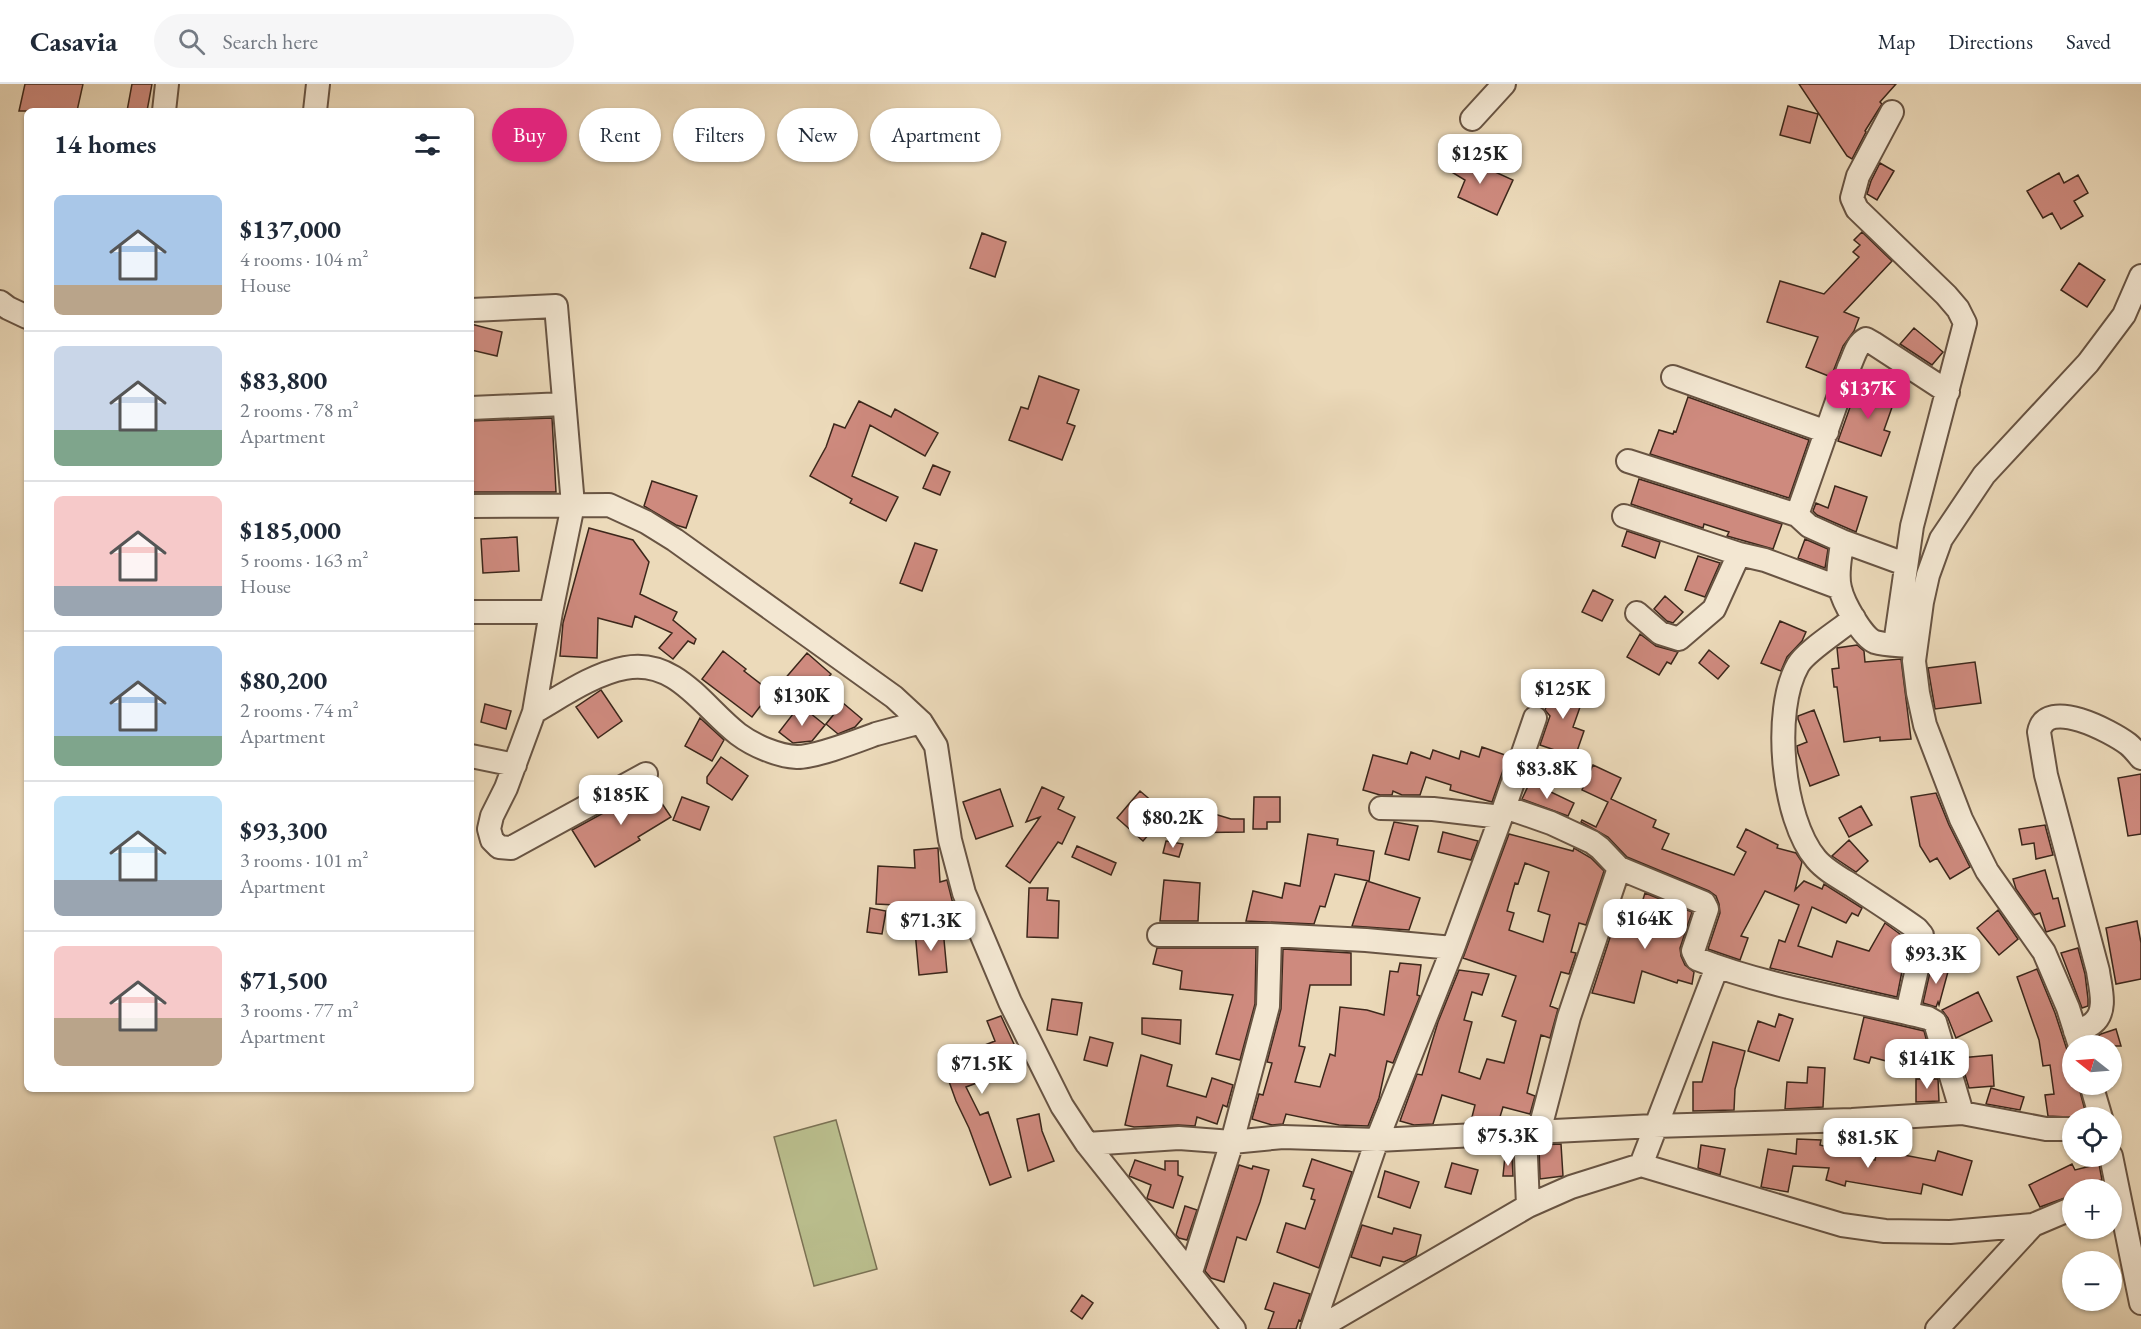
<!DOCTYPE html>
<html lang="en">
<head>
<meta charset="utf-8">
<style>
	:root { --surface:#fff; --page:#f6f6f7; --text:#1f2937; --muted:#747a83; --line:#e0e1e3; --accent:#db2777 }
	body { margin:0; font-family:"EB Garamond",serif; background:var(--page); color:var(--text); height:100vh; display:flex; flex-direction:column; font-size:22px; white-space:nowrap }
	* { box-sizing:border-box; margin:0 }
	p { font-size:20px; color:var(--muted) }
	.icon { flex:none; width:33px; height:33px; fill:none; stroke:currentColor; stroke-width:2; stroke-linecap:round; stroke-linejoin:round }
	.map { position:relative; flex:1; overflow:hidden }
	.side { position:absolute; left:24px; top:24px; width:450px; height:984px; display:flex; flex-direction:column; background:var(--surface); border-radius:9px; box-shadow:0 2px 4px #0004 }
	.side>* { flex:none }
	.banner { position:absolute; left:492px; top:24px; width:570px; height:54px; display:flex; gap:12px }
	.needle { width:39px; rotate:287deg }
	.buttons { position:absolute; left:2062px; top:951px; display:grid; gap:12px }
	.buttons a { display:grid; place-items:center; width:60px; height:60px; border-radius:50%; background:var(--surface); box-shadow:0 2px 4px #0004; font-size:30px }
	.price { position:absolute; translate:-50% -51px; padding:0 14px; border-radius:12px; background:#fff; color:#222; font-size:20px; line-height:39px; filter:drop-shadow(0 2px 3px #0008) }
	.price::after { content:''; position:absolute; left:50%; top:36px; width:18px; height:14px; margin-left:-9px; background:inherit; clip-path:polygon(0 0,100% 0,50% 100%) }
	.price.selected { background:var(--accent); color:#fff }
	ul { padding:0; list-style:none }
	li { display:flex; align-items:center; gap:18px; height:150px; padding:0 30px }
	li+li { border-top:2px solid var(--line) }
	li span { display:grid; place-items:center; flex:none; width:168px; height:120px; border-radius:9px; color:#555 }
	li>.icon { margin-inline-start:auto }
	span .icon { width:72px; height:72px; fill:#fffc; stroke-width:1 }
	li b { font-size:26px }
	h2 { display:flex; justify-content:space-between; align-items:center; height:72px; padding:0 30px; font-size:26px }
	.tag { padding:0 21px; border-radius:27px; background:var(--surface); box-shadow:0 2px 4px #0004; font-size:21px; line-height:54px }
	.tag.selected { background:var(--accent); color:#fff }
	header { display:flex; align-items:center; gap:36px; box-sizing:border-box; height:84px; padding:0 30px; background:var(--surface); border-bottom:2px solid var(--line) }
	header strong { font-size:28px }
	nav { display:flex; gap:33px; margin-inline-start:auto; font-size:21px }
	.search { width:420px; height:54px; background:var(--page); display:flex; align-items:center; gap:15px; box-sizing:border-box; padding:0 21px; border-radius:33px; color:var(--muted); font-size:22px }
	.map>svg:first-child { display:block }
	.green { fill:#babe8d; stroke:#7b7254; stroke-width:1.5 }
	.building { fill:#ce8a7e; stroke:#3c271b; stroke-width:1.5; fill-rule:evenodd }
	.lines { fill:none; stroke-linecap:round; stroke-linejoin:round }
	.minor-casing { stroke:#685443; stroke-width:26 }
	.minor { stroke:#f3e7d2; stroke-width:22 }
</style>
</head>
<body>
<header>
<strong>Casavia</strong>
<div class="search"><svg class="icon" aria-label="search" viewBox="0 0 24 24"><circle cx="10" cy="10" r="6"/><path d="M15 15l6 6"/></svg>Search here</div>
<nav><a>Map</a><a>Directions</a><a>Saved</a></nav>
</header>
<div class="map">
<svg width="2141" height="1245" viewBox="0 0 2141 1245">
	<rect width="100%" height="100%" fill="#ecdaba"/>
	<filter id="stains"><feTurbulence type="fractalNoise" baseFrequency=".00333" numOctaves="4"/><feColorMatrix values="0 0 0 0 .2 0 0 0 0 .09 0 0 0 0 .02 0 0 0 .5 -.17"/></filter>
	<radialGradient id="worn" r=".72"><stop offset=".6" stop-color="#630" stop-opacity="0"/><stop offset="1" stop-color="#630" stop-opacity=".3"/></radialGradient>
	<!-- green -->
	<path class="green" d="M836 1036 877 1185 814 1202 774 1053Z"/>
	<!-- building -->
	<path class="building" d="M25 0H83L77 27H19Z
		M132 0H152L147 27H127Z
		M1799 0H1896L1880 18 1882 20 1865 47 1866 48 1852 75 1847 72Z
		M1788 22 1818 30 1810 59 1780 51Z
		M1453 70 1480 85 1482 82 1513 96 1497 131 1458 113 1465 96 1445 84Z
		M1880 79 1894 87 1877 116 1867 110 1871 97Z
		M2059 89 2064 99 2078 91 2088 109 2074 117 2083 132 2061 145 2052 129 2043 134 2027 107Z
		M1862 148 1892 177 1844 228 1859 234 1854 247 1843 262 1831 293 1806 283 1818 253 1767 238 1780 197 1824 210 1859 173 1853 168 1860 161 1854 156Z
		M982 149 1006 158 995 193 970 184Z
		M2079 179 2105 196 2087 223 2061 206Z
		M471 240 502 248 497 272 471 266Z
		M1914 244 1943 268 1932 281 1900 260Z
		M1039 292 1079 306 1067 339 1075 342 1062 376 1009 356 1021 323 1028 325Z
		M1859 298 1896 312 1884 346 1890 348 1881 372 1838 357Z
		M1688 313 1809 356 1789 414 1650 370 1659 346 1673 350 1674 347 1676 348Z
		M859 317 891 333 895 325 938 349 925 372 870 341 852 392 898 413 886 437 850 419 852 415 810 392 826 363 834 340 845 344Z
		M552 334 556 408H471V337Z
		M933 381 950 388 940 411 923 404Z
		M1639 395 1782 440 1773 465 1727 452 1729 448 1704 440 1703 444 1631 420Z
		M652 397 697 412 686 444 676 441 644 422Z
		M1835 402 1867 413 1856 448 1817 431 1813 427 1816 419 1828 424Z
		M589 444 633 456 649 478 640 510 677 528 673 536 696 555 694 560 688 557 673 575 659 564 672 549 635 532 632 543 598 534 597 574 560 572 563 539Z
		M1627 447 1660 458 1655 474 1622 462Z
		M517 453 519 487 483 489 481 455Z
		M1805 455 1828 465 1825 484 1798 474Z
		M915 459 937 466 922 507 900 499Z
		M1698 472 1720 479 1705 513 1685 506Z
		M1593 506 1613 516 1602 537 1582 528Z
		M1665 512 1683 528 1673 539 1667 537 1654 525Z
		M1780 537 1806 548 1802 557 1787 573 1781 587 1761 579Z
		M1640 550 1656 562 1678 568 1671 580 1667 578 1659 591 1627 573Z
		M1857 561 1864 567 1865 578 1901 575 1911 655 1880 657V653L1844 658 1837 603H1834L1832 585 1839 584 1837 564Z
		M1709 566 1729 582 1718 595 1699 579Z
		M723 567 746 585 744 587 771 608 752 633 702 595Z
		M807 569 831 590 808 618 783 597Z
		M1975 578 1981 619 1935 625 1928 584Z
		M1555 598 1585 609 1573 643 1584 647 1575 673 1540 661 1550 632 1545 626Z
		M601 606 622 637 598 654 576 623Z
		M843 619 862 635 855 643 838 650 826 640Z
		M485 620 511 627 506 645 481 638Z
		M800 621 825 641 812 657 793 659 779 648Z
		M1814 626 1839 691 1810 702 1798 669 1797 662 1807 658 1798 635V632Z
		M700 634 724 656 712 677 685 662Z
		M1482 663 1508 672 1492 718 1450 706 1451 701 1426 693 1420 711H1402L1393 707 1392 711H1380L1363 706 1373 671 1407 680 1411 668 1430 675 1433 666 1459 675 1461 667 1479 673Z
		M721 673 748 692 732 716 707 699V693Z
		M1593 681 1621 694 1611 715 1656 736 1653 743 1669 750 1662 765 1734 791 1746 768 1737 763 1746 745 1778 761 1777 764 1796 769 1802 778 1795 806 1804 797 1822 805 1824 800 1862 824 1858 832 1852 829 1846 839 1812 823 1798 862 1832 873 1837 857 1869 867 1885 839 1908 856 1897 913 1770 884 1779 856 1785 858 1799 821 1765 807 1741 852 1748 854 1740 876 1708 865 1720 829 1719 820 1716 812 1709 807 1627 773 1608 753 1581 738 1582 736 1596 743 1608 718 1582 706Z
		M2141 690V750L2128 752 2118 694Z
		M1530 698 1574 719 1568 732 1522 715Z
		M651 703 671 733 638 753 640 756 595 783 572 746Z
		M1042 703 1064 713 1058 725 1075 733 1062 760 1058 758 1030 799 1006 782 1040 733 1026 738Z
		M1000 705 1013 742 976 755 963 718Z
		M1140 707 1167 730 1143 757 1117 734Z
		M1936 709 1949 741 1970 783 1950 795 1937 774 1930 778 1920 762 1911 713Z
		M682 713 709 723 700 746 673 736Z
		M1254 713H1280V738H1267V745H1253Z
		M1181 720 1231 735H1244V748L1173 749Z
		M1861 722 1872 741 1849 753 1839 734Z
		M1394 738 1418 742 1409 776 1385 770Z
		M2045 741 2053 771 2036 775 2034 759 2022 761 2019 745Z
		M1443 748 1478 757 1471 776 1438 768Z
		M1308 750 1338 755 1337 761 1374 767 1369 797 1335 790 1325 823 1320 822 1314 840 1246 837 1253 807 1282 814 1285 799 1300 802Z
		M1509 750 1573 767 1574 764 1591 774 1604 787 1586 841 1579 839 1571 868 1576 869 1569 890 1561 888 1550 922 1558 925 1550 954 1541 951 1527 1009 1535 1012 1530 1030 1503 1023 1499 1036 1488 1037 1472 1033 1475 1021 1442 1011 1433 1040 1414 1041 1400 1037 1417 990 1422 991 1438 938 1459 886 1489 890 1482 911 1472 908 1464 936 1472 938 1459 988 1480 995 1487 975 1504 979 1516 937 1502 932 1516 892 1463 874ZM1525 779 1549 788 1538 827 1550 831 1543 858 1509 846 1514 829 1507 827 1515 799 1518 800Z
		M1849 756 1868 777 1856 788 1832 772Z
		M1166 757 1183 760 1179 773 1163 769Z
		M1077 762 1116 779 1111 791 1072 773Z
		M938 764 940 798 947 796 954 824 876 820 878 782 915 784 914 766Z
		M2045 786 2053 815 2058 814 2065 842 2046 848 2040 829 2034 831 2016 805 2013 795Z
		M1164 796 1200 799 1198 837H1160Z
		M1367 797 1420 814 1409 846 1352 842Z
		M1029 804H1048L1047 816 1059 817 1058 854 1027 853Z
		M1645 809 1692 828 1680 864 1681 872 1685 881 1694 888 1692 900 1678 896 1677 899 1642 887 1634 919 1592 909 1617 832 1636 838Z
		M870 824 886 827 882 850 867 848Z
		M1998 826 2018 855 1999 871 1977 844Z
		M2137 837 2141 859V895L2116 900 2106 844Z
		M943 845 947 888 919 891 915 847Z
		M1157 864H1256L1255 920 1240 976 1216 970 1233 911 1180 905 1182 887 1153 880Z
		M2078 864 2085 890 2088 915V922L2082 924 2061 869Z
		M1283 865 1351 869V901H1310L1299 962 1305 963 1295 998 1320 1003 1330 970 1335 972 1340 923 1367 926 1384 931 1390 887 1398 888 1400 879 1421 881 1417 911 1420 912 1393 979 1387 977 1379 1014 1368 1042 1339 1041 1286 1030 1283 1040 1272 1041 1252 1035 1259 1010 1263 1011 1272 979 1267 978 1281 925Z
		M1932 879 1949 884 1939 921 1938 918 1936 923 1923 919Z
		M2037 885 2055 929 2067 966 2073 973V1000H2078L2087 1034 2048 1032 2045 1011 2054 1010 2050 981 2043 982 2039 956 2017 893Z
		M1978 908 1992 937 1956 954 1948 934 1942 926Z
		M1052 915 1082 919 1077 951 1047 946Z
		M1779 930 1793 935 1779 977 1748 967 1758 937 1775 943Z
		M1001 932 1020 973 987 987 990 994 966 1003 980 1031 988 1028 1011 1093 990 1101 969 1044 956 1017 942 978 995 957 987 937Z
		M1864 933 1924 947 1927 958 1924 970 1901 981 1871 973 1869 979 1854 975Z
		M1142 934 1181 936 1180 960 1142 950Z
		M2116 945 2121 962H2093L2092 955 2101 950Z
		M1090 953 1113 959 1107 982 1084 976Z
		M1713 958 1745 967 1735 1005 1734 1026 1693 1027V998H1702Z
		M1141 971 1172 981 1167 1002 1206 1013 1212 994 1233 1001 1227 1023 1223 1021 1217 1040 1197 1033 1195 1042 1178 1041 1134 1043 1125 1041Z
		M1992 971 1994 1002 1969 1004 1960 974Z
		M1808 983 1825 984 1823 1023 1785 1025 1787 998 1807 999Z
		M1916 995H1938L1939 1017 1916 1018Z
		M1991 1004 2024 1013 2020 1026 1986 1020Z
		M1039 1030 1042 1047 1054 1077 1028 1087 1017 1035Z
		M1797 1055 1821 1056 1820 1061 1875 1076 1877 1066 1935 1077 1938 1067 1972 1077 1962 1111 1923 1100 1921 1110 1846 1097 1845 1102 1826 1096 1829 1084 1793 1082 1788 1108 1761 1103 1768 1065 1796 1070Z
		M1561 1060 1563 1092 1540 1095 1539 1061Z
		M1701 1061 1725 1065 1720 1091 1698 1084Z
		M1505 1072 1512 1073 1513 1092H1503Z
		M1312 1075 1352 1088 1319 1184 1277 1168 1286 1139 1305 1145 1315 1116 1311 1115 1314 1105 1303 1102Z
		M1135 1076 1165 1086V1077H1178V1091L1183 1093 1173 1124 1148 1115 1147 1114 1151 1101 1129 1092Z
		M1452 1079 1478 1086 1471 1110 1445 1103Z
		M2072 1080 2075 1086 2099 1080 2102 1096 2083 1101 2085 1106H2073V1111L2040 1123 2029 1101Z
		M1239 1081 1252 1085 1253 1082 1269 1086 1260 1118 1246 1156 1237 1153 1224 1198 1211 1194 1205 1187Z
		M1385 1087 1419 1098 1410 1124 1378 1113Z
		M1185 1122 1197 1126 1187 1156 1179 1154 1176 1151Z
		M1362 1141 1392 1150 1394 1144 1421 1151 1416 1172 1404 1178 1383 1173 1380 1182 1351 1173Z
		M1274 1199 1310 1210 1301 1237 1299 1236 1296 1245H1268L1274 1228 1265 1225Z
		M1082 1211 1093 1219 1082 1235 1071 1227Z"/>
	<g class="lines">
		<defs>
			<path id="minor" d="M164 27 167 0
				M315 27 318 0
				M1892 28 1858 92 1852 114 1857 125 1946 211 1958 225 1965 239 1912 442 1895 560
				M1472 35 1504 0
				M0 218 8 224 27 233
				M471 226 556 222 573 421 551 528 534 628 506 704 492 732 489 745 492 756 499 763 511 764 646 690
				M1673 293 1827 348
				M471 324 564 320
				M1628 377 1797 431 1809 442 1842 457C1841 472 1836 489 1840 504 1843 518 1862 553 1875 558 1885 561 1898 561 1908 562
				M471 422 609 421 646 438 675 456 894 613 921 638 936 662 950 756 964 809 1010 918 1062 1022 1087 1060 1234 1245
				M1797 431 1849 283C1854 273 1856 260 1866 255L1873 259 1948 308
				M1624 432 1739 470 1765 476 1840 504
				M1842 457 1905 480
				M471 528H551
				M1637 529 1660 549 1679 555 1714 525 1739 470
				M1854 534C1840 546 1806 567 1798 581 1772 626 1782 735 1816 775 1825 786 1840 794 1853 802 1874 816 1896 830 1917 845L1922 851V863L1907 929
				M534 628C562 612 593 590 625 584 676 574 704 624 738 650 754 662 778 672 797 673 816 673 857 657 876 650 891 646 906 642 921 638
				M471 672 515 681
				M1505 723 1551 739 1592 758 1600 764 1619 784 1704 819 1707 825 1693 867 1697 875C1771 904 1851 915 1928 934L1935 938 1962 1029
				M1381 724 1433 725 1501 733
				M1159 851H1270L1366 856 1453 864
				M2075 947C2081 945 2089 943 2093 939 2108 927 2100 903 2098 887L2046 691 2039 648C2046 612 2112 648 2128 660 2133 664 2137 669 2141 674
				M2080 962 2068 924 2044 868 1987 787 1961 735 1925 641 1918 609 1914 577 1922 518 1928 491 1941 455 1984 391 2088 279 2124 231 2141 192
				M2091 1000 2101 1034
				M1525 1048 1528 1122
				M1539 1048 1569 933 1619 784
				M1087 1060 1179 1054 1232 1058 1283 1053 1377 1056 1654 1042 1852 1036 1962 1029 2046 1045H2073
				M2111 1072 2141 1219
				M1641 1081 1842 1141 1885 1147 1950 1148 2033 1141 2073 1124
				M1191 1188 1232 1058 1268 922 1270 851
				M1312 1245 1377 1056 1453 864 1501 733 1535 634
				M1317 1245 1528 1122 1571 1103 1641 1081 1717 883
				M1937 1245 2033 1141"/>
		</defs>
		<!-- minor casing -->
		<use href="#minor" class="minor-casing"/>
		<!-- minor -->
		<use href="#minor" class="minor"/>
	</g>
	<rect width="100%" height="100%" filter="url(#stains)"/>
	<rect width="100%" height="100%" fill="url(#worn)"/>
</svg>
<div class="buttons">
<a><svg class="needle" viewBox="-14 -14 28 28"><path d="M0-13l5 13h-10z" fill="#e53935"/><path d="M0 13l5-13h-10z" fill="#747a83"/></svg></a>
<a><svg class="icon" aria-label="locate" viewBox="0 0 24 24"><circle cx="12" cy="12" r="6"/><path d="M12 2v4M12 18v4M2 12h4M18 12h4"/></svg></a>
<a>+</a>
<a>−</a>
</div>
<b class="price" style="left:1480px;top:101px">$125K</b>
<b class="price selected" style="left:1868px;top:336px">$137K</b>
<b class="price" style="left:1563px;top:636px">$125K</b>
<b class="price" style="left:802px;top:643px">$130K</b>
<b class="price" style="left:1547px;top:716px">$83.8K</b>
<b class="price" style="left:621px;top:742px">$185K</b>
<b class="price" style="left:1173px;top:765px">$80.2K</b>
<b class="price" style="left:1645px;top:866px">$164K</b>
<b class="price" style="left:931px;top:868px">$71.3K</b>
<b class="price" style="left:1936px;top:901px">$93.3K</b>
<b class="price" style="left:1927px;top:1006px">$141K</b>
<b class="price" style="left:982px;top:1011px">$71.5K</b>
<b class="price" style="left:1508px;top:1083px">$75.3K</b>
<b class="price" style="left:1868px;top:1085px">$81.5K</b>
<div class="banner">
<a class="tag selected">Buy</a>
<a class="tag">Rent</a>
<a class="tag">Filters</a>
<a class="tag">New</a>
<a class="tag">Apartment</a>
</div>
<section class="side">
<h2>14 homes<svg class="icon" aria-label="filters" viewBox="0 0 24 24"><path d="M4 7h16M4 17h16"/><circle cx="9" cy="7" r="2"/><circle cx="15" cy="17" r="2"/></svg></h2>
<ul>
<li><span style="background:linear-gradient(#a9c7e8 75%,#b9a48a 0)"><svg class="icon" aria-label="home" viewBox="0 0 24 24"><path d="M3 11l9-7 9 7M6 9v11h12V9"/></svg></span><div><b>$137,000</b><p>4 rooms · 104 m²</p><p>House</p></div></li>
<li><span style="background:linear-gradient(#c9d6e8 70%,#7fa58c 0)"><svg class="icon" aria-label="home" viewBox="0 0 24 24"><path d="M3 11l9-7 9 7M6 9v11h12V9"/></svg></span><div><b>$83,800</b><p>2 rooms · 78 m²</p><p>Apartment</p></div></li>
<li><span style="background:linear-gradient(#f6c9c9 75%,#9aa5b1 0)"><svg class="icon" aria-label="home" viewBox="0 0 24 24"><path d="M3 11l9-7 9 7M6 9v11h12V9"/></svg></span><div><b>$185,000</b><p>5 rooms · 163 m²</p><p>House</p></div></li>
<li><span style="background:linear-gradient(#a9c7e8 75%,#7fa58c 0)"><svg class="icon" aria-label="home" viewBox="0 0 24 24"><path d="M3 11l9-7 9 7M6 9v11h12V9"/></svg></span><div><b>$80,200</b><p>2 rooms · 74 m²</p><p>Apartment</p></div></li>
<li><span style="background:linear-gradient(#bfe0f5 70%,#9aa5b1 0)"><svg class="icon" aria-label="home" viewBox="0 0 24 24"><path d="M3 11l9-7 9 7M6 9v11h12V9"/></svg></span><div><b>$93,300</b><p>3 rooms · 101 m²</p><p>Apartment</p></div></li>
<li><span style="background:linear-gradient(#f6c9c9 60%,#b9a48a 0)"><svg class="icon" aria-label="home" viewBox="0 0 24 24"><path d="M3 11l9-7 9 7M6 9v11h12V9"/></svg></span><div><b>$71,500</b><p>3 rooms · 77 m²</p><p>Apartment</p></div></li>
</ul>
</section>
</div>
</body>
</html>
